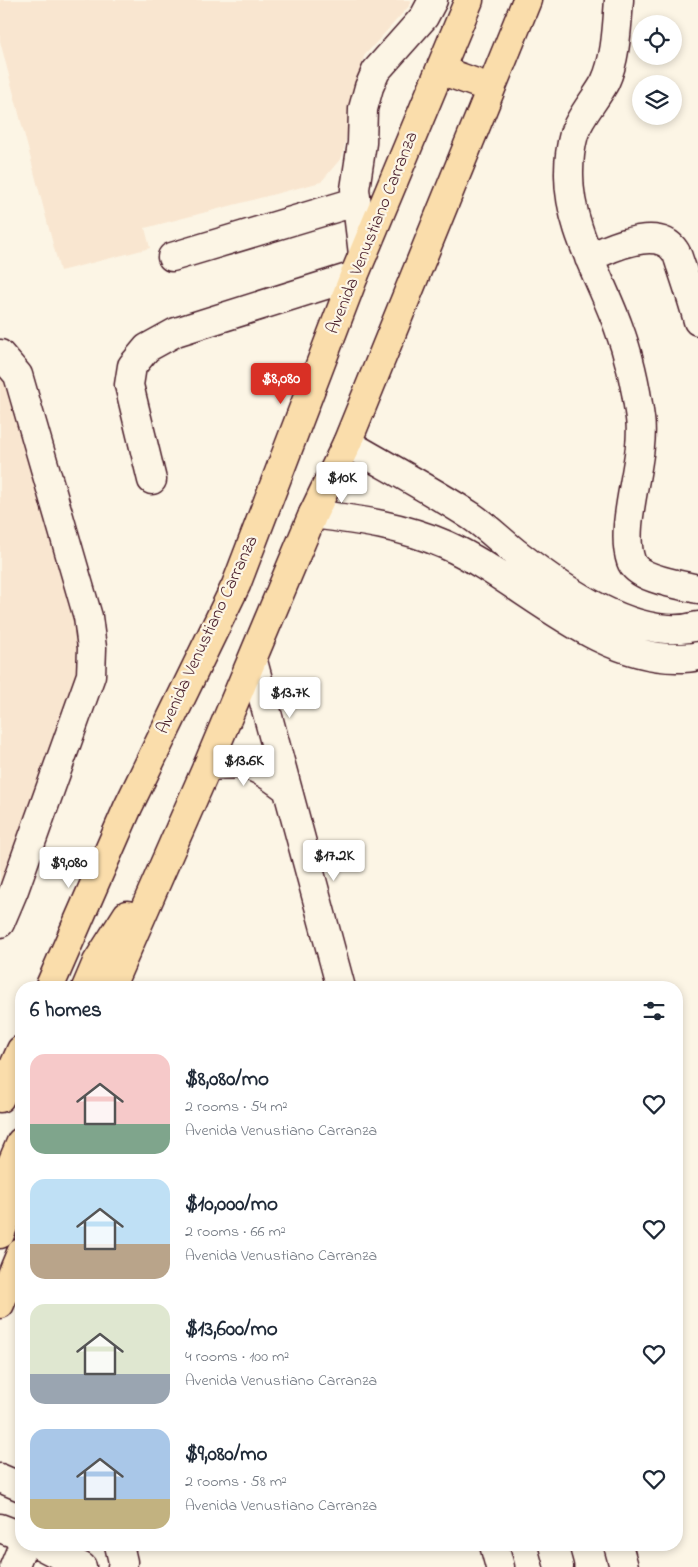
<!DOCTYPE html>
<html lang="en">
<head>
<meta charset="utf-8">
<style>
	:root { --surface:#fff; --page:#f2f2f3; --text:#1f2937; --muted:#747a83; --accent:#d93025 }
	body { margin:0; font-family:"Indie Flower",sans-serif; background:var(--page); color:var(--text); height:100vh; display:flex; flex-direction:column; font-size:19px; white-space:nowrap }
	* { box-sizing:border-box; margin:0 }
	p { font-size:16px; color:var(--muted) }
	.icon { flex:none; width:28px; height:28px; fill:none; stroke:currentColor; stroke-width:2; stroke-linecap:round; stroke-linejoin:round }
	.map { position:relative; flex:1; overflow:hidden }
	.details { position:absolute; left:15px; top:981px; width:668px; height:570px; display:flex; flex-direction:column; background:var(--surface); border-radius:20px; box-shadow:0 2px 8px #0003 }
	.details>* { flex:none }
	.controls { position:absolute; left:632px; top:15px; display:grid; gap:10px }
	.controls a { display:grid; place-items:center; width:50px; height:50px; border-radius:50%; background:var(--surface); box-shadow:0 2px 8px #0003; font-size:25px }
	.price { position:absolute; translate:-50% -42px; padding:0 11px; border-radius:5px; background:#fff; color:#222; font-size:16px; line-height:32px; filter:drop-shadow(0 1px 2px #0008) }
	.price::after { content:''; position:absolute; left:50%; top:30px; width:15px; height:11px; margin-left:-8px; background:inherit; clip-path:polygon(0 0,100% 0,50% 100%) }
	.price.active { background:var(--accent); color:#fff }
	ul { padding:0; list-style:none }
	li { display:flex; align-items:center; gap:15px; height:125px; padding:0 15px }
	li span { display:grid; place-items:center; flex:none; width:140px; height:100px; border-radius:15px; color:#555 }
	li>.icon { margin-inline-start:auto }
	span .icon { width:60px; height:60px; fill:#fffc; stroke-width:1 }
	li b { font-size:21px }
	h2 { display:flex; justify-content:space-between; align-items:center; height:60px; padding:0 15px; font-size:21px }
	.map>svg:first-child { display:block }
	.built { fill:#f9e6d0 }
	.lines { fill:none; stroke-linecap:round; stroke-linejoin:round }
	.minor-casing { stroke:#4a1f2b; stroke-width:31 }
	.major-casing { stroke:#4a1f2b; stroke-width:31 }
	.minor { stroke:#fcf5e5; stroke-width:28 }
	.major { stroke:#faddab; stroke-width:28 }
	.labels { text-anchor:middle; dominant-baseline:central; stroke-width:4.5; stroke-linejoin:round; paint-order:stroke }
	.street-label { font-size:18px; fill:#4a1f2b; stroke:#fcf5e5 }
</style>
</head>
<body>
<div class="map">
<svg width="698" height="1567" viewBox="0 0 698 1567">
	<rect width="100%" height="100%" fill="#fcf5e5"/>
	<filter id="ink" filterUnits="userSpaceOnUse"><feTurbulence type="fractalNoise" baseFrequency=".02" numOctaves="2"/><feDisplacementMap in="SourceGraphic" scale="10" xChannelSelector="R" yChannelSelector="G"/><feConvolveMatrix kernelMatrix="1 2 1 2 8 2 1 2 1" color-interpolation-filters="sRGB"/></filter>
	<g filter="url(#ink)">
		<!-- built -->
		<path class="built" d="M0 0H411L410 5 364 56 342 157 321 182 145 228 150 248 60 271 0 41Z
			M0 377 11 379 86 655 0 923Z"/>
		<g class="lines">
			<defs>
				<path id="minor" d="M619 0C617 25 616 59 605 82 596 99 580 116 574 134 571 145 569 160 569 172 568 227 600 276 618 326 629 355 636 387 640 418 646 459 618 524 631 561 637 579 681 585 698 589
					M363 254 355 189 362 143 363 109 369 87 376 71 424 17 433 0
					M172 257 355 202
					M589 258C609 248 658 225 675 251 678 255 679 261 681 266 687 284 693 302 698 321
					M0 354 18 375 88 617 92 648 91 675 14 890 0 923
					M347 443C388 467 431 490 471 516 486 526 500 540 515 552 561 588 637 643 698 626
					M152 480 129 385 132 366 147 348 176 332 354 276
					M313 514C359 520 403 526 446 545 518 577 593 658 676 658 683 658 691 658 698 656
					M253 661 341 988
					M207 767C247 761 255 764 287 789
					M0 1478 21 1487
					M0 1528 21 1536
					M40 1545 82 1567
					M119 1545 123 1562 122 1567
					M494 1545 500 1567
					M553 1545 559 1567
					M618 1545 624 1567
					M14 1567 23 1545"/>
				<path id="major" d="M440 70 490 88
					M49 988 128 807 236 585 354 276 469 0
					M86 988 97 962 127 915
					M110 988 207 767 313 514 347 443 527 0
					M0 1098 21 1050
					M0 1191 21 1142
					M0 1234 21 1181
					M0 1304 21 1253"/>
			</defs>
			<!-- minor casing -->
			<use href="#minor" class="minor-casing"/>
			<!-- major casing -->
			<use href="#major" class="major-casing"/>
			<!-- minor -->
			<use href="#minor" class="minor"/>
			<!-- major -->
			<use href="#major" class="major"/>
		</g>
	</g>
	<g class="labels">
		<!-- street labels -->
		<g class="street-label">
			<text transform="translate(373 233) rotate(-68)">Avenida Venustiano Carranza</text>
			<text transform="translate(208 635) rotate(-65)">Avenida Venustiano Carranza</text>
		</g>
	</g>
</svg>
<div class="controls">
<a><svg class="icon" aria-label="locate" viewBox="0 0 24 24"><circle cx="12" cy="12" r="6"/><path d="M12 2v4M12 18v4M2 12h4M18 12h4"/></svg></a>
<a><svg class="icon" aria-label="layers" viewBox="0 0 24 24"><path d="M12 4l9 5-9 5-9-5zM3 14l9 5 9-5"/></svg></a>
</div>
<b class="price active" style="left:281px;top:405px">$8,080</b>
<b class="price" style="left:342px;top:504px">$10K</b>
<b class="price" style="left:290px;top:719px">$13.7K</b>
<b class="price" style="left:244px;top:787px">$13.6K</b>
<b class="price" style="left:334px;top:882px">$17.2K</b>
<b class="price" style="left:69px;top:889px">$9,080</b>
<section class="details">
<h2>6 homes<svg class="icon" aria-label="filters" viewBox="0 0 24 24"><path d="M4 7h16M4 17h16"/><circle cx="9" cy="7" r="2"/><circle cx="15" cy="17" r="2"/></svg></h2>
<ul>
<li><span style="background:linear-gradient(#f6c9c9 70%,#7fa58c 0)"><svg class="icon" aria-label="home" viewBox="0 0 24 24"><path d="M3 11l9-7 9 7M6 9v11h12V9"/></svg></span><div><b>$8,080/mo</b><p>2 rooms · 54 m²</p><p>Avenida Venustiano Carranza</p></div><svg class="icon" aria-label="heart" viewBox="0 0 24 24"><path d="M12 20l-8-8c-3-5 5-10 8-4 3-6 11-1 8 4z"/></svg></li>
<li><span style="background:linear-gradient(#bfe0f5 65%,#b9a48a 0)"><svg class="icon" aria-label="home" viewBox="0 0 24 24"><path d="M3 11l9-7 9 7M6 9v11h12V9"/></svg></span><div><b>$10,000/mo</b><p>2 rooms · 66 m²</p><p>Avenida Venustiano Carranza</p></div><svg class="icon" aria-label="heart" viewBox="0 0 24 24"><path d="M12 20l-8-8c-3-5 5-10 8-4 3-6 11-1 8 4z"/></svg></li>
<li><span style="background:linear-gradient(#dfe7d0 70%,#9aa5b1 0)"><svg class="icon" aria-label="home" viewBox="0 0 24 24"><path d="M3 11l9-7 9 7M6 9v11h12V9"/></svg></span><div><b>$13,600/mo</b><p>4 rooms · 100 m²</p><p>Avenida Venustiano Carranza</p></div><svg class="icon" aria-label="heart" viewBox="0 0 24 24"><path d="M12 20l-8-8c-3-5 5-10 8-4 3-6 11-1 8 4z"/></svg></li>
<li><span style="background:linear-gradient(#a9c7e8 70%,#c2b280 0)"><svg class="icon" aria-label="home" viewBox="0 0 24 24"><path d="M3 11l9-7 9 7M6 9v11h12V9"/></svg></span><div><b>$9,080/mo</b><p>2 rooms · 58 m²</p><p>Avenida Venustiano Carranza</p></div><svg class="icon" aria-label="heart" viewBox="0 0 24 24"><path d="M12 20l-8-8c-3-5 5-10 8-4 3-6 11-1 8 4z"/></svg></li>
</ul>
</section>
</div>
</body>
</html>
